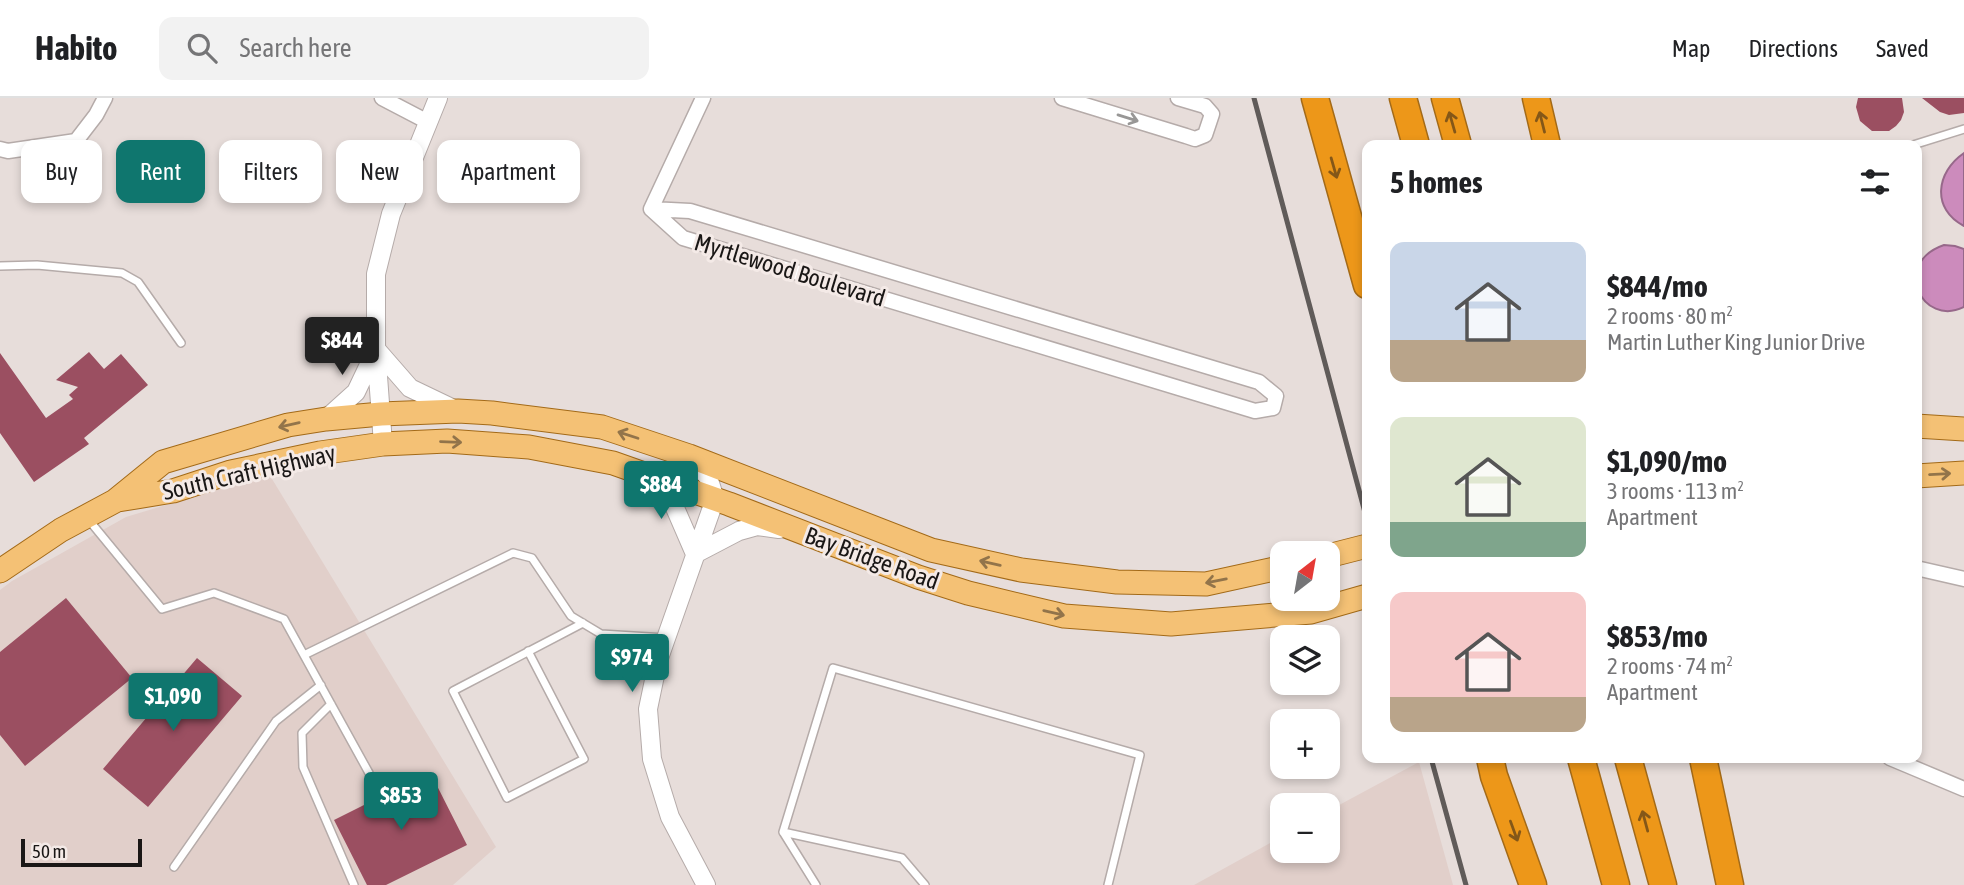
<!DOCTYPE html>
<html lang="en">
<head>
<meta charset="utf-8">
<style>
	:root { --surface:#fff; --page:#f2f2f2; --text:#202124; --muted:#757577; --line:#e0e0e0; --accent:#0f766e }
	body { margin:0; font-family:"Asap Condensed",sans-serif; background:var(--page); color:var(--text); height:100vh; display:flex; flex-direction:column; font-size:26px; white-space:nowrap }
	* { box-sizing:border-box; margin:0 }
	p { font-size:23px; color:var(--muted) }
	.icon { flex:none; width:38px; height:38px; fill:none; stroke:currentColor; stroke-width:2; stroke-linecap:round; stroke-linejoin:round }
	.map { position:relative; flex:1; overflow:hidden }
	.panel { position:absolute; left:1362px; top:42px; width:560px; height:623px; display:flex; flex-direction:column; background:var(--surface); border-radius:14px; box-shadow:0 4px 10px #0003 }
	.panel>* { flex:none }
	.hud { position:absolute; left:21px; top:42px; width:665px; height:63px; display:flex; gap:14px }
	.needle { width:46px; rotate:31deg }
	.buttons { position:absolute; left:1270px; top:443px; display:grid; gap:14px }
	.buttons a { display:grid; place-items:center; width:70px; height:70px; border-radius:14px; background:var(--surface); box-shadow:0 4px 10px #0003; font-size:35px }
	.scale { position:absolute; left:21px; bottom:18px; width:121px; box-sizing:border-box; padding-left:7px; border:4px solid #1a1716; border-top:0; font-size:19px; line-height:24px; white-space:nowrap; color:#1a1716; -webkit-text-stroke:5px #f4eae7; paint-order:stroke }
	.price { position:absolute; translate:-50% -60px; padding:0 16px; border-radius:7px; background:var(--accent); color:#fff; font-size:23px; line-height:46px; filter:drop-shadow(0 2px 4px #0008) }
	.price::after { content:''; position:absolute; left:50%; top:42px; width:21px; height:16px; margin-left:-10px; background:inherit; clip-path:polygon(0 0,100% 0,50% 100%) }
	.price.active { background:#222; color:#fff }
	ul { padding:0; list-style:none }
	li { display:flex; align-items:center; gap:21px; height:175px; padding:0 28px }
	li span { display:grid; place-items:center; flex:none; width:196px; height:140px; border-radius:14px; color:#555 }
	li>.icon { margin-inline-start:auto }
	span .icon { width:84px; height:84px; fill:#fffc; stroke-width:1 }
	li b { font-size:30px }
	h2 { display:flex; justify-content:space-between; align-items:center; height:84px; padding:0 28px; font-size:30px }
	.tag { padding:0 24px; border-radius:14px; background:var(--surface); box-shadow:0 4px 10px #0003; font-size:24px; line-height:63px }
	.tag.active { background:var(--accent); color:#fff }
	header { display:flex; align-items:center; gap:42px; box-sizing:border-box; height:98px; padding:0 35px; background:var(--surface); border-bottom:2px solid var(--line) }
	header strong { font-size:33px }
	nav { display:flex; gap:38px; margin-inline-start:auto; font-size:24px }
	.search { width:490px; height:63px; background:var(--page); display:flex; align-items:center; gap:18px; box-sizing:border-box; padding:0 24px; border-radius:14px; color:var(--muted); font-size:26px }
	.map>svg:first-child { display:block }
	.built { fill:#e1cfca }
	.water { fill:#cc8bbc; stroke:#97688a; stroke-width:2 }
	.building { fill:#9b4f61 }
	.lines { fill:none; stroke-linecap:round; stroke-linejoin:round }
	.service-casing { stroke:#b5aba9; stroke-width:10 }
	.minor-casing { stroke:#b5aba9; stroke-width:17 }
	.tertiary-casing { stroke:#b5aba9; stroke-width:20 }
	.primary-casing { stroke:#a36a18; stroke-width:25 }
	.motorway-casing { stroke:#a36a18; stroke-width:29 }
	.service { stroke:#fff; stroke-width:7 }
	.minor { stroke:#fff; stroke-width:14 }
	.tertiary { stroke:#fff; stroke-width:18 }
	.primary { stroke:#f4c175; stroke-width:23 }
	.motorway { stroke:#ed9719; stroke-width:26 }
	.rail { stroke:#605b59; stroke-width:5 }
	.oneway { stroke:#989796 }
	.oneway2 { stroke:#845718 }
	.oneway3 { stroke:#92744a }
	.labels { text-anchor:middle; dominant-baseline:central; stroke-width:6; stroke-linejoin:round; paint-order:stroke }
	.street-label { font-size:24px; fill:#1a1716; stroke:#f4eae7 }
</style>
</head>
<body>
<header>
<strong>Habito</strong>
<div class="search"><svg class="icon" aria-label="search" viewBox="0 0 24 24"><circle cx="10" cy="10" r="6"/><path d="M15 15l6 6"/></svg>Search here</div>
<nav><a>Map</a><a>Directions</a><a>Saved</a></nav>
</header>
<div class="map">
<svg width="1964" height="787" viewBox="0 0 1964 787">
	<rect width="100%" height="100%" fill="#e7ddda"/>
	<!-- built -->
	<path class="built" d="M269 376 496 749 453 787H0V492L12 483 126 419Z
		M1419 664 1453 787H1194L1283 738V752H1328V713Z"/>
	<!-- water -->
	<path class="water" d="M1964 55V128C1931 111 1936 74 1964 55Z
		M1944 147 1955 148 1964 151V209C1922 230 1891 165 1944 147Z"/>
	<!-- building -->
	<path class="building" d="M1858 0H1902L1904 14 1901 22 1896 28 1889 33H1872L1860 23 1856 9Z
		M1922 0H1964V15L1949 17 1940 14Z
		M89 254 104 271 121 256 148 287 84 340 89 346 34 384 0 335V255L46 320 73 301 69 297 78 289 56 282Z
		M66 500 132 580 25 668 0 637V554Z
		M197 560 242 598 148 709 103 671Z
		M430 674 467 747 386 787H367L334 722Z"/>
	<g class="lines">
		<defs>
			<path id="service" d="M1913 47 1964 31
				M0 168 37 167 122 175 138 184 181 245
				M88 421 162 511 214 495 284 521 369 675
				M528 553 584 661 507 700 453 593 583 525
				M304 557 513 455 532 460 571 518 601 536 666 540
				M331 606 302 635 303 669 354 787
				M783 734 902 760 925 787
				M174 769 276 623 321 587
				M816 787 783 734 833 570 1140 657 1108 787"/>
			<path id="minor" d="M382 0 428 24
				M1062 0 1186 38 1195 41 1205 37 1212 16 1205 8 1178 0
				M0 51 8 53 76 43 96 17 105 0
				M651 111 690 113 1259 284 1276 298 1273 310 1255 313 683 140Z
				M651 111 703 0
				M1916 470 1964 481
				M1890 660 1964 691"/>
			<path id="tertiary" d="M376 251 410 290 458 313
				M326 321 356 294 375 254
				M383 346 376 251V176L391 116 438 0
				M691 360 708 379 715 401 658 563 648 611 652 661 670 719 706 787
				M652 381 669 396 695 456 739 433 757 428 779 431"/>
			<path id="primary" d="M1916 328 1964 331
				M1916 378 1964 375
				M118 402 173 393 231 374 320 355 383 346 447 343 529 349 613 365 729 406 918 479 968 495 1064 518 1171 526 1311 514 1367 498
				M1328 458 1367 448
				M0 473 61 432 115 403 163 364 288 327 326 321 381 316 458 313 492 315 602 329 689 358 931 452 1021 472 1117 484 1206 486 1283 469"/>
			<path id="motorway" d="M1315 0 1367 187
				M1403 0 1416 47
				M1445 0 1458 47
				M1536 0 1547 47
				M1490 660 1494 678 1533 787
				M1581 660 1616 787
				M1628 660 1663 787
				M1703 660 1730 787"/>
		</defs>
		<!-- service casing -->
		<use href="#service" class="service-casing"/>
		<!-- minor casing -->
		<use href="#minor" class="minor-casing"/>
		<!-- tertiary casing -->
		<use href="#tertiary" class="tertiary-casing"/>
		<!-- primary casing -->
		<use href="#primary" class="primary-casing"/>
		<!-- motorway casing -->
		<use href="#motorway" class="motorway-casing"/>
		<!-- service -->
		<use href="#service" class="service"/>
		<!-- minor -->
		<use href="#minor" class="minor"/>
		<!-- tertiary -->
		<use href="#tertiary" class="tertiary"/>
		<!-- primary -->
		<use href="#primary" class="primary"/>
		<!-- motorway -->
		<use href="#motorway" class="motorway"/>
		<!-- rail -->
		<path class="rail" d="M1254 0 1367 422
			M1431 660 1466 787"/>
	</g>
	<!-- one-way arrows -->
	<defs><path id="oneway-shaft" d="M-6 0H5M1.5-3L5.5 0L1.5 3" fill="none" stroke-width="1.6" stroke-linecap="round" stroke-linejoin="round" transform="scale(1.75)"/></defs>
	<use class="oneway" href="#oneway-shaft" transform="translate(1128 20) rotate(17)"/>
	<g class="oneway2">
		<use href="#oneway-shaft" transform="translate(1452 24) rotate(-106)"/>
		<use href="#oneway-shaft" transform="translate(1542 24) rotate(-104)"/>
		<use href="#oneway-shaft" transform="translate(1334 70) rotate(74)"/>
		<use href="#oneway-shaft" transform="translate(1645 723) rotate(-105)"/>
		<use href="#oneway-shaft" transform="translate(1514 733) rotate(70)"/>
	</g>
	<g class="oneway3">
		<use href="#oneway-shaft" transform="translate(289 327) rotate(167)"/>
		<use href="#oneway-shaft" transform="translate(628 337) rotate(-162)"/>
		<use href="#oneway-shaft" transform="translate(451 344) rotate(2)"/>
		<use href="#oneway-shaft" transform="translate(1940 376) rotate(-3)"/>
		<use href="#oneway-shaft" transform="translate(990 465) rotate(-167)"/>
		<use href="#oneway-shaft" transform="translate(1216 483) rotate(169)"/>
		<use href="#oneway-shaft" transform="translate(1054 515) rotate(13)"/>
	</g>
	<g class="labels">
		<!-- street labels -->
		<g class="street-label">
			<text transform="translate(790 172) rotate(17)">Myrtlewood Boulevard</text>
			<text transform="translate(249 374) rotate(-13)">South Craft Highway</text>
			<text transform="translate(872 460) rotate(20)">Bay Bridge Road</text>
		</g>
	</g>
</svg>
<div class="buttons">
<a><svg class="needle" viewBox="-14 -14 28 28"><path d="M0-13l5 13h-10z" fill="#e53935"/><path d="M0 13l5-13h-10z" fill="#757577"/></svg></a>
<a><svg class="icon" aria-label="layers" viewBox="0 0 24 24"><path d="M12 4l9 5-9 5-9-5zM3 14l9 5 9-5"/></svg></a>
<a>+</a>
<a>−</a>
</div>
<div class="scale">50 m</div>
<b class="price active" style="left:342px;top:279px">$844</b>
<b class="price" style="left:661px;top:423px">$884</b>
<b class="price" style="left:632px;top:596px">$974</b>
<b class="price" style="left:173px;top:635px">$1,090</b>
<b class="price" style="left:401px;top:734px">$853</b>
<div class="hud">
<a class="tag">Buy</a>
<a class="tag active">Rent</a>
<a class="tag">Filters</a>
<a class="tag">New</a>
<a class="tag">Apartment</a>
</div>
<section class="panel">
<h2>5 homes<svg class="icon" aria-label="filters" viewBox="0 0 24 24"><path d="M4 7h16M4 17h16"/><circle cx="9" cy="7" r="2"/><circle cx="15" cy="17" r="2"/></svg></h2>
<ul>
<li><span style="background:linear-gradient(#c9d6e8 70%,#b9a48a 0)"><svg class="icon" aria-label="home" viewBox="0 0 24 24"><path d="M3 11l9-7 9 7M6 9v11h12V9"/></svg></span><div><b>$844/mo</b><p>2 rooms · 80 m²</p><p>Martin Luther King Junior Drive</p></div></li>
<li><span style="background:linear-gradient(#dfe7d0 75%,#7fa58c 0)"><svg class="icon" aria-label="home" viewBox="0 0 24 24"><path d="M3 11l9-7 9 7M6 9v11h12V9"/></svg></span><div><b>$1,090/mo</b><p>3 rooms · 113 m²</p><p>Apartment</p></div></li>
<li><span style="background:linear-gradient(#f6c9c9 75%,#b9a48a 0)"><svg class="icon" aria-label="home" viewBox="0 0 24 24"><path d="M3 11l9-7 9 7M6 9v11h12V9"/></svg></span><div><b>$853/mo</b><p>2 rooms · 74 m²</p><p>Apartment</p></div></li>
</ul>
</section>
</div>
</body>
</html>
